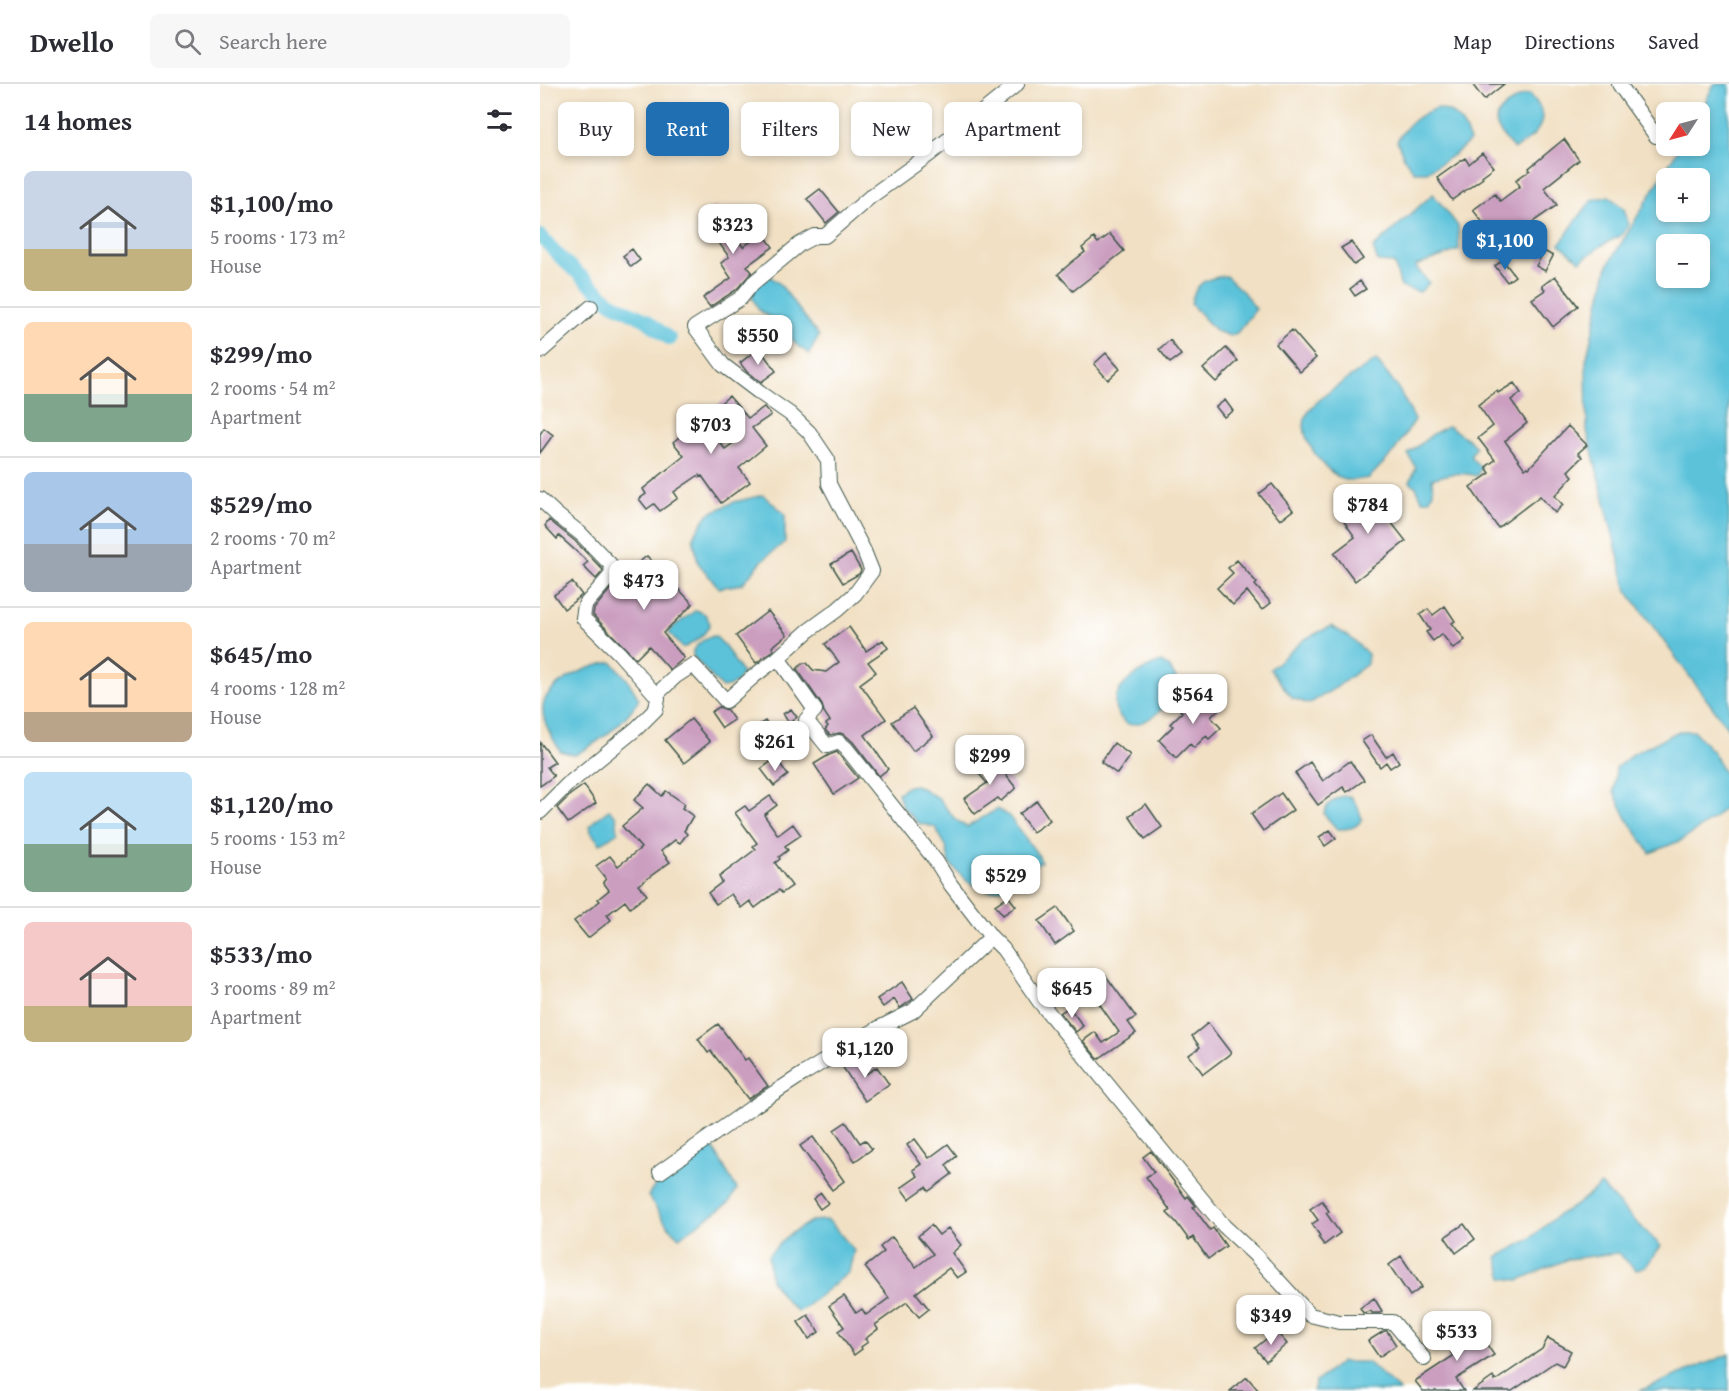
<!DOCTYPE html>
<html lang="en">
<head>
<meta charset="utf-8">
<style>
	:root { --surface:#fff; --page:#f7f7f7; --text:#2b2b33; --muted:#7c7c81; --line:#e1e1e2; --accent:#1f6fb2 }
	body { margin:0; font-family:"Gentium Book Plus",serif; background:var(--page); color:var(--text); height:100vh; display:flex; flex-direction:column; font-size:22px; white-space:nowrap }
	* { box-sizing:border-box; margin:0 }
	p { font-size:20px; color:var(--muted) }
	.icon { flex:none; width:33px; height:33px; fill:none; stroke:currentColor; stroke-width:2; stroke-linecap:round; stroke-linejoin:round }
	.map { position:relative; flex:1; overflow:hidden }
	.details { display:flex; flex-direction:column; background:var(--surface); width:540px }
	.details>* { flex:none }
	.guide { position:absolute; left:18px; top:18px; width:570px; height:54px; display:flex; gap:12px }
	.needle { width:39px; rotate:234deg }
	.fabs { position:absolute; left:1116px; top:18px; display:grid; gap:12px }
	.fabs a { display:grid; place-items:center; width:54px; height:54px; border-radius:9px; background:var(--surface); box-shadow:0 3px 9px #0003; font-size:30px }
	.price { position:absolute; translate:-50% -51px; padding:0 14px; border-radius:12px; background:#fff; color:#222; font-size:20px; line-height:39px; filter:drop-shadow(0 2px 3px #0008) }
	.price::after { content:''; position:absolute; left:50%; top:36px; width:18px; height:14px; margin-left:-9px; background:inherit; clip-path:polygon(0 0,100% 0,50% 100%) }
	.price.on { background:var(--accent); color:#fff }
	ul { padding:0; list-style:none }
	li { display:flex; align-items:center; gap:18px; height:150px; padding:0 24px }
	li+li { border-top:2px solid var(--line) }
	li span { display:grid; place-items:center; flex:none; width:168px; height:120px; border-radius:9px; color:#555 }
	li>.icon { margin-inline-start:auto }
	span .icon { width:72px; height:72px; fill:#fffc; stroke-width:1 }
	li b { font-size:26px }
	h2 { display:flex; justify-content:space-between; align-items:center; height:72px; padding:0 24px; font-size:26px }
	.pill { padding:0 21px; border-radius:9px; background:var(--surface); box-shadow:0 3px 9px #0003; font-size:21px; line-height:54px }
	.pill.on { background:var(--accent); color:#fff }
	header { display:flex; align-items:center; gap:36px; box-sizing:border-box; height:84px; padding:0 30px; background:var(--surface); border-bottom:2px solid var(--line) }
	header strong { font-size:28px }
	nav { display:flex; gap:33px; margin-inline-start:auto; font-size:21px }
	.search { width:420px; height:54px; background:var(--page); display:flex; align-items:center; gap:15px; box-sizing:border-box; padding:0 21px; border-radius:9px; color:var(--muted); font-size:22px }
	main { display:flex; flex:1; min-height:0 }
	.map>svg:first-child { display:block }
	.water { fill:#5cc2da; stroke:#3e8087; stroke-width:1.5; fill-rule:evenodd }
	.lines { fill:none; stroke-linecap:round; stroke-linejoin:round }
	.canal { stroke:#5cc2da; stroke-width:14 }
	.building { fill:#cb9ec0; fill-rule:evenodd }
	.minor-casing { stroke:#3e5549; stroke-width:16 }
	.minor { stroke:#fff; stroke-width:14 }
</style>
</head>
<body>
<header>
<strong>Dwello</strong>
<div class="search"><svg class="icon" aria-label="search" viewBox="0 0 24 24"><circle cx="10" cy="10" r="6"/><path d="M15 15l6 6"/></svg>Search here</div>
<nav><a>Map</a><a>Directions</a><a>Saved</a></nav>
</header>
<main>
<section class="details">
<h2>14 homes<svg class="icon" aria-label="filters" viewBox="0 0 24 24"><path d="M4 7h16M4 17h16"/><circle cx="9" cy="7" r="2"/><circle cx="15" cy="17" r="2"/></svg></h2>
<ul>
<li><span style="background:linear-gradient(#c9d6e8 65%,#c2b280 0)"><svg class="icon" aria-label="home" viewBox="0 0 24 24"><path d="M3 11l9-7 9 7M6 9v11h12V9"/></svg></span><div><b>$1,100/mo</b><p>5 rooms · 173 m²</p><p>House</p></div></li>
<li><span style="background:linear-gradient(#ffd9b3 60%,#7fa58c 0)"><svg class="icon" aria-label="home" viewBox="0 0 24 24"><path d="M3 11l9-7 9 7M6 9v11h12V9"/></svg></span><div><b>$299/mo</b><p>2 rooms · 54 m²</p><p>Apartment</p></div></li>
<li><span style="background:linear-gradient(#a9c7e8 60%,#9aa5b1 0)"><svg class="icon" aria-label="home" viewBox="0 0 24 24"><path d="M3 11l9-7 9 7M6 9v11h12V9"/></svg></span><div><b>$529/mo</b><p>2 rooms · 70 m²</p><p>Apartment</p></div></li>
<li><span style="background:linear-gradient(#ffd9b3 75%,#b9a48a 0)"><svg class="icon" aria-label="home" viewBox="0 0 24 24"><path d="M3 11l9-7 9 7M6 9v11h12V9"/></svg></span><div><b>$645/mo</b><p>4 rooms · 128 m²</p><p>House</p></div></li>
<li><span style="background:linear-gradient(#bfe0f5 60%,#7fa58c 0)"><svg class="icon" aria-label="home" viewBox="0 0 24 24"><path d="M3 11l9-7 9 7M6 9v11h12V9"/></svg></span><div><b>$1,120/mo</b><p>5 rooms · 153 m²</p><p>House</p></div></li>
<li><span style="background:linear-gradient(#f6c9c9 70%,#c2b280 0)"><svg class="icon" aria-label="home" viewBox="0 0 24 24"><path d="M3 11l9-7 9 7M6 9v11h12V9"/></svg></span><div><b>$533/mo</b><p>3 rooms · 89 m²</p><p>Apartment</p></div></li>
</ul>
</section>
<div class="map">
<svg width="1189" height="1307" viewBox="0 0 1189 1307">
	<rect width="100%" height="100%" fill="#fff"/>
	<filter id="ink" filterUnits="userSpaceOnUse"><feTurbulence type="fractalNoise" baseFrequency=".0167" numOctaves="2"/><feDisplacementMap in="SourceGraphic" scale="12" xChannelSelector="R" yChannelSelector="G"/><feConvolveMatrix kernelMatrix="1 2 1 2 8 2 1 2 1" color-interpolation-filters="sRGB"/></filter>
	<filter id="wash" filterUnits="userSpaceOnUse"><feTurbulence type="fractalNoise" baseFrequency=".008" numOctaves="4" result="noise"/><feDisplacementMap in="SourceGraphic" scale="24" xChannelSelector="R" yChannelSelector="G"/><feGaussianBlur stdDeviation="1.35" result="paint"/><feColorMatrix in="noise" values="0 0 0 0 0 0 0 0 0 0 0 0 0 0 0 0 0 1.4 0 .05"/><feComposite in="paint" operator="in"/></filter>
	<g filter="url(#wash)">
		<rect width="100%" height="100%" fill="#f1e0c3"/>
		<!-- water -->
		<path class="water" d="M1174 0H1189V646L1087 507 1047 347 1046 277 1068 181 1140 62H1160V29ZM1126 94H1160V128H1126ZM1126 160H1160V194H1126Z
			M990 10C994 15 1000 21 1001 27 1006 45 988 57 974 65 960 49 945 36 968 21 975 16 981 11 990 10Z
			M897 24C918 28 923 39 930 57L915 70 887 88H874L864 74 857 57C867 40 878 31 897 24Z
			M893 110 918 142 919 166 875 182 889 199 880 208 861 203 854 179 838 178 833 164Z
			M1069 112 1084 125 1089 141 1082 151 1064 160 1040 177 1020 160 1035 138 1052 116Z
			M686 192 703 208 716 225 697 249 690 252 676 247 651 220C655 199 665 194 686 192Z
			M231 193 240 200 279 252 269 270 258 262 232 235 219 226 212 213 215 201Z
			M836 276 858 304 875 336 853 369 829 394C822 395 809 398 802 395 782 385 753 348 769 327 784 308 816 290 836 276Z
			M908 342 929 356 936 363 930 372 941 384 937 392C919 388 909 389 892 395L893 408 889 416H882L876 403 870 398 876 384 868 370 893 350Z
			M223 411 245 430V458L223 476 202 500 179 504 158 479 153 453 168 430 194 418Z
			M156 526 165 530 170 539C166 552 154 559 143 564L129 549 132 544Z
			M791 542 810 553 828 570 827 580 797 603 769 620 752 614 730 585 765 555Z
			M175 552 185 562 202 589C198 598 193 603 182 604L153 572V566C160 558 165 553 175 552Z
			M72 578 87 595 99 615C84 640 61 657 35 671L20 667C13 654 1 637 3 622 6 599 51 581 72 578Z
			M621 578 629 583 636 594C635 599 635 605 633 609 626 626 604 643 586 640 581 634 574 627 575 619 576 600 605 583 621 578Z
			M1139 647H1154L1173 668 1189 698V720L1173 735 1142 756 1110 769 1086 733 1074 708 1076 684 1093 670Z
			M376 701 398 714 415 735 427 743 457 725 468 731 499 772 501 778 461 805 449 807 428 798 409 779 406 762 395 743 378 739 362 722 358 709 368 702Z
			M803 712H810L818 723 822 735C816 745 808 745 797 745L784 730C786 720 794 715 803 712Z
			M69 726 76 732 78 748 60 760 51 748 50 742 55 736Z
			M172 1062 197 1105 189 1119 139 1153 127 1141 108 1112C122 1088 149 1076 172 1062Z
			M1061 1101 1086 1128 1121 1162 1106 1182 1096 1186 1078 1169 1028 1175 979 1196 963 1194 957 1173 987 1157 1018 1131 1036 1121Z
			M288 1136 314 1166 309 1188 268 1221 258 1228 246 1217 231 1196 228 1171 247 1152 271 1137Z
			M1189 1270V1307H1099Z
			M801 1278H827L860 1307H773L776 1298Z"/>
		<g class="lines">
			<!-- canal -->
			<path class="canal" d="M0 152 23 176 70 218 106 236 130 255"/>
		</g>
		<g id="blocks">
			<!-- building -->
			<path class="building" d="M932 0H964L944 16Z
				M1024 55 1039 76 1004 104 1017 121 967 156 972 164 960 173 947 156 944 159 935 146 944 140 933 126 955 110 960 117 980 102 976 96 990 86 989 84Z
				M942 69 954 83 942 92 943 94 912 116 897 94 925 74 929 80Z
				M280 105 299 128 286 139 267 115Z
				M175 123 203 163 223 149 233 163 207 182 212 188 196 206 170 223 163 214 191 194 181 179 189 173 161 133Z
				M570 150 584 167 533 207 518 190 532 178 545 168 542 164 554 154 558 159Z
				M811 158 823 175 814 181 801 164Z
				M92 165 100 176 91 183 83 172Z
				M1004 167 1013 172 1005 187 996 182Z
				M963 176 975 192 967 198 955 182Z
				M1015 192 1038 222 1013 243 992 215 1005 206 1002 202Z
				M820 197 826 205 815 212 810 205Z
				M752 246 776 274 760 288 736 260Z
				M630 256 641 271 630 279 619 265Z
				M219 264 236 287 221 298 207 288 200 279Z
				M686 264 698 277 676 298 663 285Z
				M566 269 580 285 568 296 554 280Z
				M974 299 981 309 971 316 987 339 965 357 985 385 988 383 989 384 1028 342 1047 361 1038 369 1042 373 1028 387 1033 392 1015 412 1023 421 1015 429 1000 412 958 444 930 403 950 389 946 383 955 376 938 354 953 342 938 321 957 307 958 309Z
				M189 312 208 334 224 323 231 331 212 344 226 362 199 384 210 398 181 419 162 392 160 393 159 391 134 408 138 414 120 427 114 420 107 425 99 415 106 410 103 405 144 372 133 358ZM187 334 203 352 185 365 171 347Z
				M685 316 693 327 684 333 676 323Z
				M4 344 13 351 0 369V350Z
				M732 400 753 426 740 436 719 410Z
				M807 407 818 422 841 408 855 427 847 433 866 457 815 497 794 469 815 453 803 436 811 430 799 413Z
				M9 436 35 457 62 485 63 487 56 495 43 482 48 478 19 452 17 455 5 442Z
				M311 469 321 486 319 490 303 499 291 480Z
				M107 472 153 520 123 549 144 574 130 586 109 562 96 575 53 531 54 525 81 492Z
				M697 476 717 499 715 501 731 519 722 526 707 507 693 521 677 504 693 489 688 484Z
				M32 498 42 511 24 525 14 511Z
				M905 522 915 537 912 539 925 556 913 565 902 550 893 557 886 548 890 546 880 531 888 525 893 531Z
				M228 527 247 551 232 563 234 566 216 579 196 552Z
				M309 543 326 567 343 556 348 564 328 578 336 588 320 600 346 635 325 651 348 685 339 692 313 658 305 651 300 649 290 651 285 646 288 642 286 640 290 637 284 628 282 621 257 585 263 579H267L273 586 286 588 299 578 285 560Z
				M674 607 685 619 671 633 681 644 669 655 666 652 654 664 650 660 636 674 619 656 633 642 630 640 642 628 640 626 652 614 660 622Z
				M179 623 187 626 194 636 182 644 171 628Z
				M373 624 393 652 373 667 352 638Z
				M251 625 257 633 249 639 243 630Z
				M151 635 170 658 144 679 125 656Z
				M225 637 231 646 224 651 217 642Z
				M831 651 846 673 853 668 859 678 850 684 846 678 840 683 822 657Z
				M0 658 15 678 7 683 14 692 0 702Z
				M574 659 590 671 577 690 561 678Z
				M297 668 318 694 294 710 274 680 289 671Z
				M451 672 476 704 461 717 458 714 435 730 424 715 447 699 435 685Z
				M236 674 248 691 234 702 221 685Z
				M810 677 824 696 807 708 803 703 778 721 755 689 770 678 783 697Z
				M109 700 122 712 126 707 145 720 142 724 153 732 144 747 147 750 140 759 135 756 121 767 130 778 98 801 107 811 90 824 85 817 67 831 71 836 48 854 34 837 60 817 58 815 69 806 63 798 66 795 56 782 70 772 78 782 101 764 82 742 103 724 94 716Z
				M44 701 56 719 28 739 17 724 30 711Z
				M741 709 753 726 723 747 711 730Z
				M230 712 237 721 224 731 238 751 253 740 261 751 245 762 248 766 239 773 240 775 235 779 252 802 242 809 239 806 215 824 210 817 201 824 191 810 176 820 168 809 182 798 179 793 216 765 213 762 217 759 195 729 205 722 209 727Z
				M497 717 510 736 493 748 479 730Z
				M606 720 622 743 605 755 589 732Z
				M790 746 796 754 785 762 779 753Z
				M468 812 476 822 463 831 455 821Z
				M518 824 534 847 515 861 499 837Z
				M566 892 596 933 588 938 596 949 558 975 543 957 555 948 563 959 579 948 556 915 554 916 546 905Z
				M362 898 373 915 360 924 354 915 343 923 337 915Z
				M529 923 543 942 536 948 520 929Z
				M668 939 691 969 663 990 649 971 660 963 652 952Z
				M178 940 205 976 208 974 228 1002 208 1015 171 967 168 969 158 955Z
				M314 973 326 990 337 983 349 1000 325 1017 302 982Z
				M306 1038 320 1059 325 1056 332 1065 315 1077 294 1046Z
				M273 1053 304 1097 292 1106 260 1062Z
				M375 1055 389 1074 408 1060 417 1072 406 1081 412 1090 389 1107 386 1103 369 1115 361 1104 378 1092 373 1086 381 1080 367 1061Z
				M611 1067 646 1114 648 1112 656 1122 653 1123 670 1146 673 1144 686 1162 668 1175 653 1153 649 1156 636 1138 627 1129 630 1126 606 1093 614 1088 603 1073Z
				M281 1109 288 1119 280 1125 273 1115Z
				M782 1117 789 1127 786 1129 800 1149 784 1161 778 1153 780 1152 772 1140 778 1136 770 1125Z
				M924 1140 935 1155 916 1169 905 1153Z
				M391 1141 399 1151 408 1144 421 1161 412 1169 426 1188 417 1194 409 1184 376 1209 389 1225 379 1233 367 1218 335 1241 338 1245 325 1255 328 1258 321 1263 322 1265 314 1271 298 1247 304 1243 289 1222 304 1212 316 1229 322 1225 326 1231 349 1214 325 1183 344 1168 340 1163 352 1153 376 1183 393 1170 378 1152Z
				M861 1172 882 1203 870 1212 849 1181Z
				M834 1214 842 1227 840 1229H832L831 1227 823 1229 820 1224Z
				M268 1231 279 1248 269 1255 258 1238Z
				M925 1238 939 1258 943 1255 954 1271 916 1295 924 1307H883L875 1297 913 1272 911 1269 919 1264 908 1249Z
				M736 1247 747 1260 726 1277 715 1264Z
				M844 1247H847L856 1261 839 1273 828 1257Z
				M1008 1254 1031 1267 1023 1282 1015 1278 972 1307H933L953 1293 955 1297 1002 1265Z
				M707 1293 719 1307H690Z"/>
		</g>
	</g>
	<g filter="url(#ink)">
		<use href="#blocks" fill-opacity="0" stroke="#3e5549" stroke-width="1.5"/>
		<g class="lines">
			<defs>
				<path id="minor" d="M1079 0 1116 52
					M0 268 51 223
					M0 415 17 431 41 450 71 481 72 490 45 521 43 534 79 569 116 611
					M238 574 268 547 297 526 315 510 332 487 324 467 289 400 288 376 269 348 250 330 220 309 183 281 155 243 201 214 213 199 260 160 275 152H285L330 113 390 70 477 0
					M0 728 27 701 97 644 116 625 118 614 116 611 136 592 153 581 186 617 214 592 238 574 275 626 266 636 287 662 299 658 306 664 396 777 411 801 451 853 463 865 499 917 684 1142 715 1171 770 1231 799 1238H853L884 1275
					M120 1088 214 1022 263 990 337 945 373 927 451 853"/>
			</defs>
			<!-- minor casing -->
			<use href="#minor" class="minor-casing"/>
			<!-- minor -->
			<use href="#minor" class="minor"/>
		</g>
	</g>
</svg>
<div class="fabs">
<a><svg class="needle" viewBox="-14 -14 28 28"><path d="M0-13l5 13h-10z" fill="#e53935"/><path d="M0 13l5-13h-10z" fill="#7c7c81"/></svg></a>
<a>+</a>
<a>−</a>
</div>
<b class="price" style="left:193px;top:171px">$323</b>
<b class="price on" style="left:965px;top:187px">$1,100</b>
<b class="price" style="left:218px;top:282px">$550</b>
<b class="price" style="left:171px;top:371px">$703</b>
<b class="price" style="left:828px;top:451px">$784</b>
<b class="price" style="left:104px;top:527px">$473</b>
<b class="price" style="left:653px;top:641px">$564</b>
<b class="price" style="left:235px;top:688px">$261</b>
<b class="price" style="left:450px;top:702px">$299</b>
<b class="price" style="left:466px;top:822px">$529</b>
<b class="price" style="left:532px;top:935px">$645</b>
<b class="price" style="left:325px;top:995px">$1,120</b>
<b class="price" style="left:731px;top:1262px">$349</b>
<b class="price" style="left:917px;top:1278px">$533</b>
<div class="guide">
<a class="pill">Buy</a>
<a class="pill on">Rent</a>
<a class="pill">Filters</a>
<a class="pill">New</a>
<a class="pill">Apartment</a>
</div>
</div>
</main>
</body>
</html>
